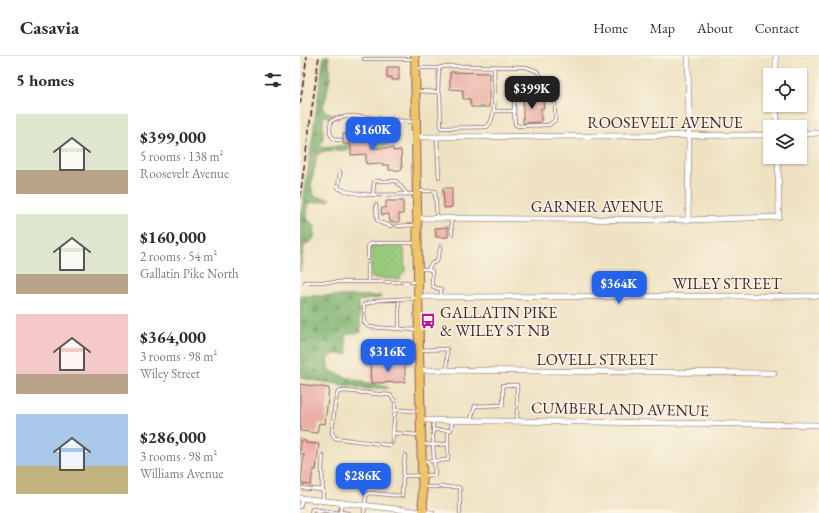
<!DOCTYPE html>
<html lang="en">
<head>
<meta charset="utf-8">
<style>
	:root { --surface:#fff; --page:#f2f2f3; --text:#2b2b33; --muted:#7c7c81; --line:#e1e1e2; --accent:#2563eb }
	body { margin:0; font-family:"EB Garamond",serif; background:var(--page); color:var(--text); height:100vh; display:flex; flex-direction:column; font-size:15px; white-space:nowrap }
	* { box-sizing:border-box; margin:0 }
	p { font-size:13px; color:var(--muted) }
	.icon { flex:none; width:22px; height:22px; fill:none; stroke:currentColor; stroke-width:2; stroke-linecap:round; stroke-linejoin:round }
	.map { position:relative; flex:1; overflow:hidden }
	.details { display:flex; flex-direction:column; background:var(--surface); width:300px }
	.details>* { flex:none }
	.tools { position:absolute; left:463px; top:12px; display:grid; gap:8px }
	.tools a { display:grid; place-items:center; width:44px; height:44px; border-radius:0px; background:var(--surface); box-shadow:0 1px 3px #0004; font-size:20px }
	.price { position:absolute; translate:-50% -34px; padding:0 9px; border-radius:8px; background:var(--accent); color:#fff; font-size:13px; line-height:26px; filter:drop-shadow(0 1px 2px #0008) }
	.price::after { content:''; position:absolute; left:50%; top:24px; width:12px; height:9px; margin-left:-6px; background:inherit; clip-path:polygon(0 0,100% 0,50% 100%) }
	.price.active { background:#222; color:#fff }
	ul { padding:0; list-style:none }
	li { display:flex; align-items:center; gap:12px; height:100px; padding:0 16px }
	li span { display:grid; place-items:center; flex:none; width:112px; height:80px; border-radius:0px; color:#555 }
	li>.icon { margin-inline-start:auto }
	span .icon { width:48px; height:48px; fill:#fffc; stroke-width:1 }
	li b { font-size:17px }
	h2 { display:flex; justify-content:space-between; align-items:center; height:48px; padding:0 16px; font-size:17px }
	header { display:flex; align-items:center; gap:24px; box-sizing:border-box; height:56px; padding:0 20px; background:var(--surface); border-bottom:1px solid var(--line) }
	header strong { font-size:19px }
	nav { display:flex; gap:22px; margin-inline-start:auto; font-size:14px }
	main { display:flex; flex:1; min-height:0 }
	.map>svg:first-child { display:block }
	.grass { fill:url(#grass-dots); stroke:#727654 }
	.forest { fill:url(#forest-firs); stroke:#62684c }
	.building { fill:#ecada6 }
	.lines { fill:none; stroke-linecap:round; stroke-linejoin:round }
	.lane-casing { stroke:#846360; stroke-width:4 }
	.street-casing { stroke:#846360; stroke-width:6 }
	.primary-casing { stroke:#846360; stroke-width:10 }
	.lane { stroke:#fff; stroke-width:2.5 }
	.street { stroke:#fff; stroke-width:5 }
	.primary { stroke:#f0c469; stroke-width:8 }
	.rail { stroke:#4a1f2b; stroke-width:1.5; stroke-dasharray:6 3; stroke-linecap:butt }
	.labels { text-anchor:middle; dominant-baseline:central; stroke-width:3; stroke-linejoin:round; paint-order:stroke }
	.street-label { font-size:16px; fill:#4a1f2b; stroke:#fcf5e5 }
	.poi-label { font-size:16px; fill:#4a1f2b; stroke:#fcf5e5; text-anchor:start }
</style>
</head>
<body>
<header>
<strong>Casavia</strong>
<nav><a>Home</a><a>Map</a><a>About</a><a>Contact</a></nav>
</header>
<main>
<section class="details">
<h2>5 homes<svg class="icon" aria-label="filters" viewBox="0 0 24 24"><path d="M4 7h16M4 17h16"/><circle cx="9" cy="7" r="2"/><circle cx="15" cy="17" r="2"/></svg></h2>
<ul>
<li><span style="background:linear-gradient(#dfe7d0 70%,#b9a48a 0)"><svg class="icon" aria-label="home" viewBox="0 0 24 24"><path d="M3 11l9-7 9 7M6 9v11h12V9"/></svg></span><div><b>$399,000</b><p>5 rooms · 138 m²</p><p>Roosevelt Avenue</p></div></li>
<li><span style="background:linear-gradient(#dfe7d0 75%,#b9a48a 0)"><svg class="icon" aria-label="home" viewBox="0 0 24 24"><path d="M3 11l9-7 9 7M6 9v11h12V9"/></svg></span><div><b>$160,000</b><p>2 rooms · 54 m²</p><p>Gallatin Pike North</p></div></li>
<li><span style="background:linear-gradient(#f6c9c9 75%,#b9a48a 0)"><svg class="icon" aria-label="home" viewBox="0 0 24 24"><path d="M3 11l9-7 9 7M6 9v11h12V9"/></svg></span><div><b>$364,000</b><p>3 rooms · 98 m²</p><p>Wiley Street</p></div></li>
<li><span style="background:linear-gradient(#a9c7e8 65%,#c2b280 0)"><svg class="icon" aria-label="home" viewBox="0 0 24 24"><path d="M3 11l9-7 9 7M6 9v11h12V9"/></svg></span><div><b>$286,000</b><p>3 rooms · 98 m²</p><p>Williams Avenue</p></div></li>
</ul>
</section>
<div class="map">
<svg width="519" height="457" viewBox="0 0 519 457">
	<defs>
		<pattern id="grass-dots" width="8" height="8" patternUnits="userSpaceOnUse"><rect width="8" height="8" fill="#99cc7d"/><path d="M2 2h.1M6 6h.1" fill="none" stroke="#85af6c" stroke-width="1.8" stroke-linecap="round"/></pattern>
		<pattern id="forest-firs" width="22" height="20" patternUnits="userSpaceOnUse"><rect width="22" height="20" fill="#7ab06c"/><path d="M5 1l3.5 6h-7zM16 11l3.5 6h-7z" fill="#668f59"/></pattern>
	</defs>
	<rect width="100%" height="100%" fill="#fcf5e5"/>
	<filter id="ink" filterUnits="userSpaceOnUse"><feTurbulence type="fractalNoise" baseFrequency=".025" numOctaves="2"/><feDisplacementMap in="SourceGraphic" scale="8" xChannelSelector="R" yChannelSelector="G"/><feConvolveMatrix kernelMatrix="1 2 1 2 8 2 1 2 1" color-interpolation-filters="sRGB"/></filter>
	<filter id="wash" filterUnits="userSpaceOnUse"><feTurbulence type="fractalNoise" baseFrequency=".012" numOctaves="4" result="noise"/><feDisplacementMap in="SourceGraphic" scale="16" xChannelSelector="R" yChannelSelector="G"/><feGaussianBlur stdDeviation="0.9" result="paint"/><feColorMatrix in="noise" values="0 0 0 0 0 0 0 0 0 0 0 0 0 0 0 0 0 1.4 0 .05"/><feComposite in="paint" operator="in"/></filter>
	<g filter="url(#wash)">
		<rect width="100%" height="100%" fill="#efe2c2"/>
		<!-- grass -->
		<path class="grass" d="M98 189 102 191 104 193 105 215 99 223 72 222 71 220V191L73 190Z"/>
		<!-- forest -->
		<path class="forest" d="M24 0H29C28 6 30 10 30 15 31 22 29 25 28 31 26 40 28 39 23 49L25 55 39 60V63L23 60V82L19 91 78 87 80 80 87 75 91 82 88 89 79 92 24 95 17 99 11 130 14 140 31 143 28 145 8 147 7 163 15 170 14 182 4 191 0 216V161L4 142Z
			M0 240H81L80 242 58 245 61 276 45 279 48 298H34L27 303 29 314C40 319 51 323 63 326 72 328 80 328 88 332L69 333 0 322Z"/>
		<g id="blocks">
			<!-- building -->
			<path class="building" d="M87 11H99V24H92V21L87 22Z
				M150 16 189 17V51H171L170 43H163V34L150 33Z
				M241 41V45H243L244 52H241V66L223 67V42Z
				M67 74H72L71 92H93V95L101 94 102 114H89V109H81V107L66 108V98L51 99V88H43V78H57L60 80 64 75Z
				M143 132H152V151L144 152Z
				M86 145H103V158H99V166H90L89 158 82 159 81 154 82 152H86Z
				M148 171V181H136L135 172Z
				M70 307H105V326L71 327Z
				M0 328 29 332 25 368 19 367 17 377 0 375Z
				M0 384 6 385 5 387 19 388 16 414H13L11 429 1 428 4 398H0Z"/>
		</g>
	</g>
	<g filter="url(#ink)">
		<use href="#blocks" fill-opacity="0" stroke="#846360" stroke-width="1"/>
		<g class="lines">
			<defs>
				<path id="lane" d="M64 3H114
					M117 12H139L146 10 226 11 237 15 240 19
					M118 35 138 36 140 38 141 72 187 71C198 62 194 26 194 11
					M138 36 139 12
					M194 55H214L215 68 218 70 249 69 255 64V43L253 40 250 38 220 39C213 42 214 48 214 55
					M60 77 61 73 76 68 83 63
					M137 81 139 121
					M41 84C29 85 29 74 31 65 48 54 94 66 115 66
					M40 116 38 132C59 142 91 138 115 138
					M119 135H135L137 162
					M73 138 74 126 76 125H96L107 138
					M76 149 77 164 81 167 91 170
					M151 163 152 178
					M97 170 115 169
					M68 203V192L69 189 72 187H115
					M68 209V226
					M119 213H128L132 215V230L136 232 141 233V241
					M128 213 131 208 137 205 141 190
					M5 226H116
					M99 273V243
					M117 274 69 271 64 266V249L65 248 79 244 118 242
					M68 296 147 293V314
					M171 364 175 350 203 349V329H217V365
					M133 365V374
					M148 374H133V389L148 388
					M93 377 92 387 88 389 35 382 32 377 35 347 38 336 44 335 90 339 95 345V354
					M119 379 93 377 95 354 119 355
					M122 388 133 389 134 405 148 404V374H151L152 365
					M23 399 22 412 23 444
					M0 403V402
					M103 420 105 399
					M123 431H158L160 433V457
					M0 432 23 434
					M42 447 40 456 48 457
					M0 451 3 442
					M11 457 12 453 40 457
					M64 457 66 440 69 437 102 440 103 420 135 419 134 405H124"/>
				<path id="street" d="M476 0V19
					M476 49 477 71
					M500 78 519 77
					M116 81 470 79
					M118 162 388 164 479 161 478 101
					M388 164 389 80 388 0
					M118 241 519 240
					M120 314 474 317
					M121 364 519 369
					M0 442 132 457"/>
				<path id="primary" d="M115 0 119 295 123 457"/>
			</defs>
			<!-- lane casing -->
			<use href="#lane" class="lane-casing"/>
			<!-- street casing -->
			<use href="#street" class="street-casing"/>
			<!-- primary casing -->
			<use href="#primary" class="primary-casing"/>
			<!-- lane -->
			<use href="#lane" class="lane"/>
			<!-- street -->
			<use href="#street" class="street"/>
			<!-- primary -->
			<use href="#primary" class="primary"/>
			<!-- rail -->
			<path class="rail" d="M0 48 7 0
				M0 141 19 0"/>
		</g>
	</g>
	<!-- icons -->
	<defs>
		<symbol id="bus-bare" viewBox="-9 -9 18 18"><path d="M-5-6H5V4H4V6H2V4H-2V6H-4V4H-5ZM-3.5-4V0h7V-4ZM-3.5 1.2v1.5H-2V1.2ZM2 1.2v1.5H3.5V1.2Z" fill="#b5179e" stroke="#fcf5e5" stroke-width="2.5" paint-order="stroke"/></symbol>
	</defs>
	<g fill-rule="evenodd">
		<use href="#bus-bare" x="117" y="254" width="22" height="22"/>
	</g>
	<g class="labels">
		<!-- street labels -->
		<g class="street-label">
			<text x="365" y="66">ROOSEVELT AVENUE</text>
			<text x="297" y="150">GARNER AVENUE</text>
			<text x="427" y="227">WILEY STREET</text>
			<text x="297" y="303">LOVELL STREET</text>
			<text transform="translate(320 353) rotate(1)">CUMBERLAND AVENUE</text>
		</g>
		<!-- poi labels -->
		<g class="poi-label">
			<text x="140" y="256">GALLATIN PIKE<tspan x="140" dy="18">&amp; WILEY ST NB</tspan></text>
		</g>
	</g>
</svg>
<div class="tools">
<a><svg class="icon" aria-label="locate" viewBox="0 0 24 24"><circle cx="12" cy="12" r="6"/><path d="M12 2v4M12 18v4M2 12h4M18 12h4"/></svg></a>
<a><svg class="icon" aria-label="layers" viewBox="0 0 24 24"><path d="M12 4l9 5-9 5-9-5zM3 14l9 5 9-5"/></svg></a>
</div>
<b class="price active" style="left:232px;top:54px">$399K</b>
<b class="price" style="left:73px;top:95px">$160K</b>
<b class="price" style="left:319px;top:249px">$364K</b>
<b class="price" style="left:88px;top:317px">$316K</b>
<b class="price" style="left:63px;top:441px">$286K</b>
</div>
</main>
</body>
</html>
